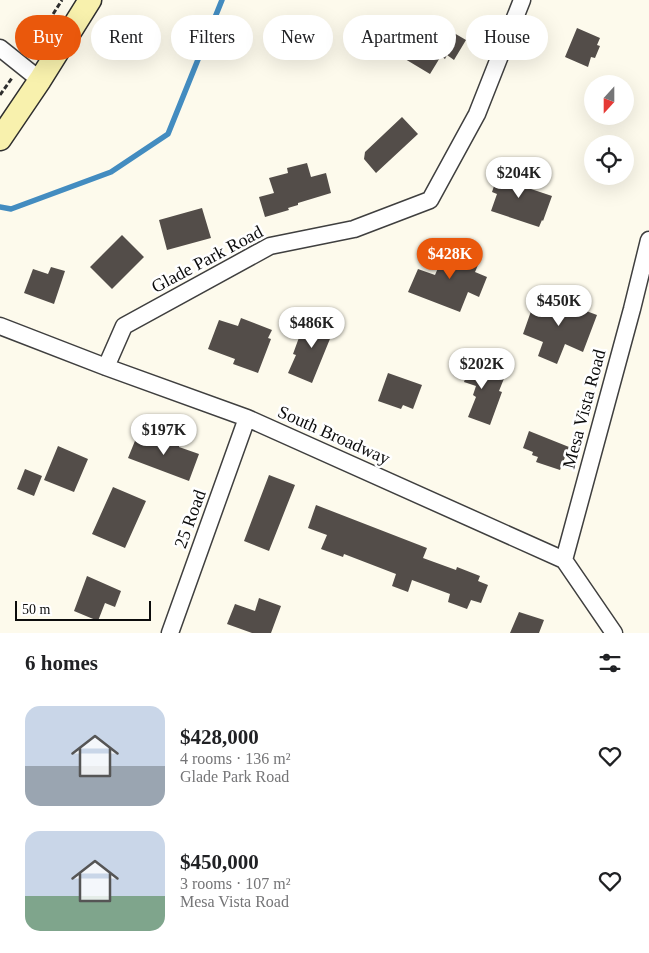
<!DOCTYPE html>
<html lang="en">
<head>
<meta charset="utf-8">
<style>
	:root { --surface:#fff; --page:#f2f2f2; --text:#202124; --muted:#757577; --accent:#ea580c }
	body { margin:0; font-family:"Times New Roman",serif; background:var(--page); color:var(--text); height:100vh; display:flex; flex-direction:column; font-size:19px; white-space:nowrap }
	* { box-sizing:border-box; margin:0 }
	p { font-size:16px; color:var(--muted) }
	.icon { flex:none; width:28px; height:28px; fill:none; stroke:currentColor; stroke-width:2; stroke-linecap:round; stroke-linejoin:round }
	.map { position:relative; height:633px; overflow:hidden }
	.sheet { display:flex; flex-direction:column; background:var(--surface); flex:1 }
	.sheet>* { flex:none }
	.guide { position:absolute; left:15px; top:15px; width:620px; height:45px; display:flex; gap:10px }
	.needle { width:32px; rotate:201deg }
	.tools { position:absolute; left:584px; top:75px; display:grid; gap:10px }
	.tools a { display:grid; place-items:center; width:50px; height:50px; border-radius:50%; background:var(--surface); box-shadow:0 5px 20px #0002; font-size:25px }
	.scale { position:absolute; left:15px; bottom:12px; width:136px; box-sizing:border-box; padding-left:5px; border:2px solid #0c0c0c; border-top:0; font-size:14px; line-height:18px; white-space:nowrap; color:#0c0c0c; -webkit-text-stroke:4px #fff; paint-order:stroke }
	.price { position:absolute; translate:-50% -42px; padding:0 11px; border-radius:18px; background:#fff; color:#222; font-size:16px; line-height:32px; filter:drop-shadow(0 1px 2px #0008) }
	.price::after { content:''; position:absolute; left:50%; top:30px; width:15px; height:11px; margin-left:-8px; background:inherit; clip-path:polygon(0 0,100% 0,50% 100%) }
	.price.current { background:var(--accent); color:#fff }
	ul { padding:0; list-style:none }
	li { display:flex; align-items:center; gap:15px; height:125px; padding:0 25px }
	li span { display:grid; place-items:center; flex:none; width:140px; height:100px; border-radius:15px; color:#555 }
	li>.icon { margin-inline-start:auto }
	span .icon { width:60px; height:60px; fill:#fffc; stroke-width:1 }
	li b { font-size:21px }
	h2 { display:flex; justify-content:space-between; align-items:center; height:60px; padding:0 25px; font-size:21px }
	.pill { padding:0 18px; border-radius:22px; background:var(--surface); box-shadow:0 5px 20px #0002; font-size:18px; line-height:45px }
	.pill.current { background:var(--accent); color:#fff }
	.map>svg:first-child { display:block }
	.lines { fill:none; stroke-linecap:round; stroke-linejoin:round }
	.stream { stroke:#438cc0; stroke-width:5.5 }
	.building { fill:#534d49 }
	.minor-casing { stroke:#3f3f3f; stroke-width:19 }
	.secondary-casing { stroke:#2e2e2e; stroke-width:25 }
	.path { stroke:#2e2e2e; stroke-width:3; stroke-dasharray:5 2.5; stroke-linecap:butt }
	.minor { stroke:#fff; stroke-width:16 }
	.secondary { stroke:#f8f1ad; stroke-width:22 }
	.labels { text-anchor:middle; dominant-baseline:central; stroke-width:5; stroke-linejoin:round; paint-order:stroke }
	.street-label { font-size:18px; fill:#0c0c0c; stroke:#fff }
</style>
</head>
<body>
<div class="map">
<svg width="649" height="633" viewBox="0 0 649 633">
	<rect width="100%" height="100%" fill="#fdfaec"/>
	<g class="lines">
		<!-- stream -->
		<path class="stream" d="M0 207 11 209 111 172 168 134 222 0"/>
	</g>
	<!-- building -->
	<path class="building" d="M430 19 466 40 454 60 447 55 445 59 441 56 430 74 405 59 410 50 401 44 412 27 421 33Z
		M577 28 600 38 597 45 600 46 595 58 591 57 588 67 565 57Z
		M402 117 418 134 376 173 364 159 365 152Z
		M307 163 311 177 326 173 331 193 298 203V205L288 208 289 210 265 217 259 197 274 193 269 178 288 173 287 168Z
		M500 168 526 177 522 186 552 196 543 221 542 220 539 227 491 211 497 194 492 192Z
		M202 208 211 238 167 250 159 220Z
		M122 235 144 257 112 289 90 267Z
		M448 245 481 258 475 272 487 277 479 297 468 292 460 312 408 292 418 269 435 275Z
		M51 267 65 271 54 304 24 293 33 269 48 274Z
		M536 297 552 303 554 299 597 315 583 352 565 344 557 364 538 356 543 342 523 334Z
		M312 315 336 324 312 383 288 373 296 355 293 354 301 332 305 334Z
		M241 318 272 330 268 338 271 339 258 373 233 364 235 359 208 349 219 320 238 326Z
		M459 359 505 376 499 391 502 392 490 425 468 417 476 397 473 395 476 386 464 382 465 379 453 375Z
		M388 373 422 385 413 409 403 405 401 409 378 401Z
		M139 431 158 439 159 436 179 444V447L199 454 189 481 128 458Z
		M529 431 569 447 560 470 536 462 538 457 532 455 533 452 523 448Z
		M58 446 88 459 74 492 44 480Z
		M25 469 42 476 34 496 17 489Z
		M269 475 295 485 269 551 244 541Z
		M113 487 146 501 125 548 92 534Z
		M316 505 427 548 423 558 456 570 457 567 480 576 478 581 488 585 481 603 471 600 467 609 448 602 450 594 412 580 408 592 392 586 396 574 344 554 343 557 321 549 327 535 308 528Z
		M87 576 121 591 115 607 105 603 98 621 74 611Z
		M259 598 281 606 271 633H252L227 624 235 604 255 611Z
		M519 612 544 620 539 633H510Z"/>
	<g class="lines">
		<defs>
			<path id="minor" d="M0 48 40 80
				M0 326 106 367 247 418 564 560 614 633
				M106 367 124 326 270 246 354 229 430 200 477 114 522 0
				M564 560 632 309 649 240
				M170 633 247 418"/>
			<path id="secondary" d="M0 139 40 80 90 0"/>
		</defs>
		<!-- minor casing -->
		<use href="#minor" class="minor-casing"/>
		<!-- secondary casing -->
		<use href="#secondary" class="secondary-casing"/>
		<!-- path -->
		<path class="path" d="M29 52 62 0
			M0 95 12 78"/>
		<!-- minor -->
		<use href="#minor" class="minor"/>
		<!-- secondary -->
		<use href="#secondary" class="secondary"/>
	</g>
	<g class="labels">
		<!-- street labels -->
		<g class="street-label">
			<text transform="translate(207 259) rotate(-28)">Glade Park Road</text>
			<text transform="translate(584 409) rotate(-75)">Mesa Vista Road</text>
			<text transform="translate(334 435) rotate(24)">South Broadway</text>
			<text transform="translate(190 519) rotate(-70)">25 Road</text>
		</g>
	</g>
</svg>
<div class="tools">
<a><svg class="needle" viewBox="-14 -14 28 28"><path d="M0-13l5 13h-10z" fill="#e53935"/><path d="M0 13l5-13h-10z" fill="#757577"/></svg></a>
<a><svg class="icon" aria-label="locate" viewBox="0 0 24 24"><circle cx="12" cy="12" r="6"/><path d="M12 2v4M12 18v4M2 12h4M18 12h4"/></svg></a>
</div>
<div class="scale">50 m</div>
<b class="price" style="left:519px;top:199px">$204K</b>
<b class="price current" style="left:450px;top:280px">$428K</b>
<b class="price" style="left:559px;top:327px">$450K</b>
<b class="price" style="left:312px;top:349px">$486K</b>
<b class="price" style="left:482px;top:390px">$202K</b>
<b class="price" style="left:164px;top:456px">$197K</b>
<div class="guide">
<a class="pill current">Buy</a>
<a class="pill">Rent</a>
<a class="pill">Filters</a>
<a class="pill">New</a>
<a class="pill">Apartment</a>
<a class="pill">House</a>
</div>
</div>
<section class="sheet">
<h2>6 homes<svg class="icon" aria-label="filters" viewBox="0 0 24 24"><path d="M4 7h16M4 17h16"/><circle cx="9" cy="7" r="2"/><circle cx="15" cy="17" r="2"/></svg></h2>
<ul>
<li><span style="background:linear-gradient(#c9d6e8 60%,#9aa5b1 0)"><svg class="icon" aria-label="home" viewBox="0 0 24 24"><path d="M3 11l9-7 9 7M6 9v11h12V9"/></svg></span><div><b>$428,000</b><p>4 rooms · 136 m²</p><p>Glade Park Road</p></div><svg class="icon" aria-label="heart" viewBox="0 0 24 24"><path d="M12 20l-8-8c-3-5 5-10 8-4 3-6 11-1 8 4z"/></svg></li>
<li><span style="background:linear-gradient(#c9d6e8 65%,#7fa58c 0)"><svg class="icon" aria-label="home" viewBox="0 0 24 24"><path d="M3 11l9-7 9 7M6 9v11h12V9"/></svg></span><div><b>$450,000</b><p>3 rooms · 107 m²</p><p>Mesa Vista Road</p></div><svg class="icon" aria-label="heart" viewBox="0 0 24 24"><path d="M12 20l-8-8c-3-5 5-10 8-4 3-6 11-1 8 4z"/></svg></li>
</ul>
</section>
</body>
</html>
